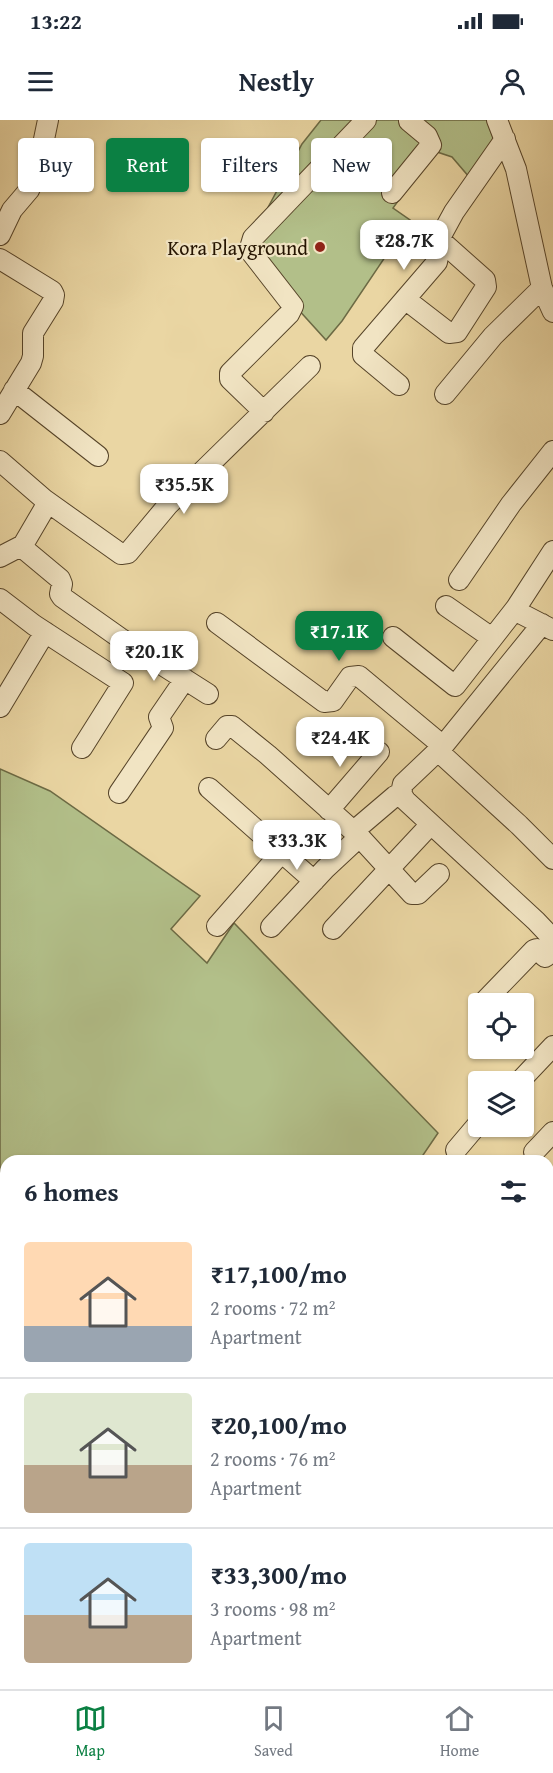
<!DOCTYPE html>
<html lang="en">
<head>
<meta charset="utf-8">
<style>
	:root { --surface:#fff; --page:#f2f2f3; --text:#1f2937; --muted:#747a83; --line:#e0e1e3; --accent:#0b8043 }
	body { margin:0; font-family:"Gentium Book Plus",serif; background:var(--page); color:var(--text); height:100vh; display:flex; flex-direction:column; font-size:22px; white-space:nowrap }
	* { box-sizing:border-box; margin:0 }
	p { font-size:20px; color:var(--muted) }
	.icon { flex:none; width:33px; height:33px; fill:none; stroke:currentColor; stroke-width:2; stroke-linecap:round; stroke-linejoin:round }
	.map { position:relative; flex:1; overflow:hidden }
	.details { position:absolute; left:0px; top:1035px; width:554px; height:534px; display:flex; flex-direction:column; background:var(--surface); border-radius:18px 18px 0 0; box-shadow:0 2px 4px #0004 }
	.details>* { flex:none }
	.hud { position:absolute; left:18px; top:18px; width:518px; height:54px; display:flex; gap:12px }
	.tools { position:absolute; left:468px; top:873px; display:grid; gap:12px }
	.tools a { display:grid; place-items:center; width:66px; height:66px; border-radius:6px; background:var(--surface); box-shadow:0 2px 4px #0004; font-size:30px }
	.price { position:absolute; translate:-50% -51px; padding:0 14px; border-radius:12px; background:#fff; color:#222; font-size:20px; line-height:39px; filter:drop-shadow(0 2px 3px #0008) }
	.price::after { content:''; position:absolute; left:50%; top:36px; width:18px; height:14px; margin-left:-9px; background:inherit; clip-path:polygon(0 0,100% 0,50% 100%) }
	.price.active { background:var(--accent); color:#fff }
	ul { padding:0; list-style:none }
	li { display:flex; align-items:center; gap:18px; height:150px; padding:0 24px }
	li+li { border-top:2px solid var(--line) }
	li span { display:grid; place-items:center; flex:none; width:168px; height:120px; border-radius:6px; color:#555 }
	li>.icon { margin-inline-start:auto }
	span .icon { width:72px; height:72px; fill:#fffc; stroke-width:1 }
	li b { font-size:26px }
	h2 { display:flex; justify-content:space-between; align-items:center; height:72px; padding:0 24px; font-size:26px }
	.pill { padding:0 21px; border-radius:6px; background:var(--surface); box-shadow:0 2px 4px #0004; font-size:21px; line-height:54px }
	.pill.active { background:var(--accent); color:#fff }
	.status { display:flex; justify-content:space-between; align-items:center; height:42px; padding:0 30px; background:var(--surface); direction:ltr }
	.status svg { height:16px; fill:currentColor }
	header { display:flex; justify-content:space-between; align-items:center; height:78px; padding:0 24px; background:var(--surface); font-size:27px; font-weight:800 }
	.dock { display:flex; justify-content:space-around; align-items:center; height:84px; border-top:2px solid var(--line); background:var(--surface); font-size:16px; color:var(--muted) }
	.dock a { display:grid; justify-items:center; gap:3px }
	.dock .active { color:var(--accent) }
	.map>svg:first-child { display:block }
	.green { fill:#b2bf89; stroke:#6c6a44; stroke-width:1.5 }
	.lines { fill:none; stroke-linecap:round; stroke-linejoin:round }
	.minor-casing { stroke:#564429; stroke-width:22 }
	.minor { stroke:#f1e4c3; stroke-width:20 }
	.poi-dot { fill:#8f2418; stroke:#f1e4c3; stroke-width:2 }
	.labels { text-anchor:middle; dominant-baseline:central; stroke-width:4.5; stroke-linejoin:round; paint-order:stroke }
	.poi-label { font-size:20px; fill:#251400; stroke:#f1e4c3; text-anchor:end }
</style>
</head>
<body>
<div class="status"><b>13:22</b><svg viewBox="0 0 49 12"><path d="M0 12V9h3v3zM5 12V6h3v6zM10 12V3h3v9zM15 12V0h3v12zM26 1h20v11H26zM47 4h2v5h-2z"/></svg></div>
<header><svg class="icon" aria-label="menu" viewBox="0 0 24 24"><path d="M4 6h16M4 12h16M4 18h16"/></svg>Nestly<svg class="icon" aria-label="person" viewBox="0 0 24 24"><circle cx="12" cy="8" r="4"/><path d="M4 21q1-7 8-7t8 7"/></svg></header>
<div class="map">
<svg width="553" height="1569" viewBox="0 0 553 1569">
	<rect width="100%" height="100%" fill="#ead6a3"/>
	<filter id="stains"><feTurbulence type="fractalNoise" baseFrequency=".00333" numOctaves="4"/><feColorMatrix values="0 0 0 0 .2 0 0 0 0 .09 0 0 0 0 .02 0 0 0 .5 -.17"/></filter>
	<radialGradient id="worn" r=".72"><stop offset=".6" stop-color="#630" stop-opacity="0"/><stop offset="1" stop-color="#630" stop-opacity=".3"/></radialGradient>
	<!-- green -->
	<path class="green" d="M321 0H498L503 12 470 58 452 37 434 31 393 88 410 100 342 201 326 220 248 134 250 121 302 24Z
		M0 649 50 671 200 776 171 809 207 843 234 803 438 1013 419 1041H6V1563H192L204 1569H0Z"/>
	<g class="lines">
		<defs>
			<path id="minor" d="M497 0 516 49 542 168 553 192
				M392 73 431 25 427 16 409 1
				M0 115 12 90 29 70 37 53 48 0
				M0 139 52 171 54 175 53 181 33 213V236L31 243 0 294
				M405 179 449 213 457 212 486 167 485 160 440 120
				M399 265 363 235V228L437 142 442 114 454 92 505 19
				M14 270 98 336
				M445 274 493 216 542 168
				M264 292 230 259V253L289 194 293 186 251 132 250 128 253 118 366 0
				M0 341 45 380 47 384 23 425 24 429 60 459 62 464 60 474 62 477 120 518 208 574
				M45 380 121 434 128 433 168 385 310 246
				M553 431 516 488V491L553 510
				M0 437 23 425
				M459 460 511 384 553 331
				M0 479 34 505 123 563 82 628
				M446 486 492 518
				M217 503 324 582 333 581 350 557 359 556 443 626
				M542 504 443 626 403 664 401 673 405 680 536 801 553 819
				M393 517 455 566 516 488
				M0 587 45 512
				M216 619 227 606H232L268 635 351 709 355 710 395 676 401 673
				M438 631 519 705 553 739
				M209 668 314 761
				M119 673 163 608 159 597 185 559
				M329 690 379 632
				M357 714 412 774H418L439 754
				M217 806 282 732
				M271 807 325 749 354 722 357 709
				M333 809 431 704
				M482 884 534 830 537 829 545 837 553 831
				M519 962 553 926
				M456 1030 478 1004
				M534 1032 553 1012"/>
		</defs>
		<!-- minor casing -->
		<use href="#minor" class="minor-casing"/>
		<!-- minor -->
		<use href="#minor" class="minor"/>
	</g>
	<!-- markers -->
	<circle class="poi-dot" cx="320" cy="127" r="6"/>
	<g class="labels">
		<!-- poi labels -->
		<g class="poi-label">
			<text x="308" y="127">Kora Playground</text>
		</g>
	</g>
	<rect width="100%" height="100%" filter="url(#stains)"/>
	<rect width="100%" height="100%" fill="url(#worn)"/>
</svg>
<div class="tools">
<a><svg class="icon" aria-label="locate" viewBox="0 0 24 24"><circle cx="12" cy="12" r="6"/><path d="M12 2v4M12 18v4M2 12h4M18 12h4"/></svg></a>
<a><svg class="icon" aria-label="layers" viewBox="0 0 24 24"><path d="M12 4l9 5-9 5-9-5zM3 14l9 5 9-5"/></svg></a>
</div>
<b class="price" style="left:404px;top:151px">₹28.7K</b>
<b class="price" style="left:184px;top:395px">₹35.5K</b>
<b class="price active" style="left:339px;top:542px">₹17.1K</b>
<b class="price" style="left:154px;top:562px">₹20.1K</b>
<b class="price" style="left:340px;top:648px">₹24.4K</b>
<b class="price" style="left:297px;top:751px">₹33.3K</b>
<div class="hud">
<a class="pill">Buy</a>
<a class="pill active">Rent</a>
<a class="pill">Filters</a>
<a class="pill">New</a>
</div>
<section class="details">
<h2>6 homes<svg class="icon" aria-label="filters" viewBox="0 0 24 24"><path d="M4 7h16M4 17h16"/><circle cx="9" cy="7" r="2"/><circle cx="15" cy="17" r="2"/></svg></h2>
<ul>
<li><span style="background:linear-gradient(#ffd9b3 70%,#9aa5b1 0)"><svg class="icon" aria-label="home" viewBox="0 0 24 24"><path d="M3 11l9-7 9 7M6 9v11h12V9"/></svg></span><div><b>₹17,100/mo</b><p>2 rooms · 72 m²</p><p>Apartment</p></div></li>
<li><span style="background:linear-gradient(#dfe7d0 60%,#b9a48a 0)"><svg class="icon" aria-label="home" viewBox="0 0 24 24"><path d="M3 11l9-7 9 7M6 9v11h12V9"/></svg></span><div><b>₹20,100/mo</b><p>2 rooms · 76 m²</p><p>Apartment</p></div></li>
<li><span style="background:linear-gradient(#bfe0f5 60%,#b9a48a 0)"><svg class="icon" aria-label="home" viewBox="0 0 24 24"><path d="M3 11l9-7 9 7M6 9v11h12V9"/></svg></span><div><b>₹33,300/mo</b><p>3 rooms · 98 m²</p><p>Apartment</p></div></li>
</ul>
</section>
</div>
<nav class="dock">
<a class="active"><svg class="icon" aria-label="map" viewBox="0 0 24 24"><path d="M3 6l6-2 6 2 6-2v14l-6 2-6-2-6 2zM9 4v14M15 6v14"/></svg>Map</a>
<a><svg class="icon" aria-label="saved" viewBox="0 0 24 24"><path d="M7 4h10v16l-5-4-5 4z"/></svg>Saved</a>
<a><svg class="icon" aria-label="home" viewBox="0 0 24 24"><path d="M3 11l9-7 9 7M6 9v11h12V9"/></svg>Home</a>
</nav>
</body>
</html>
